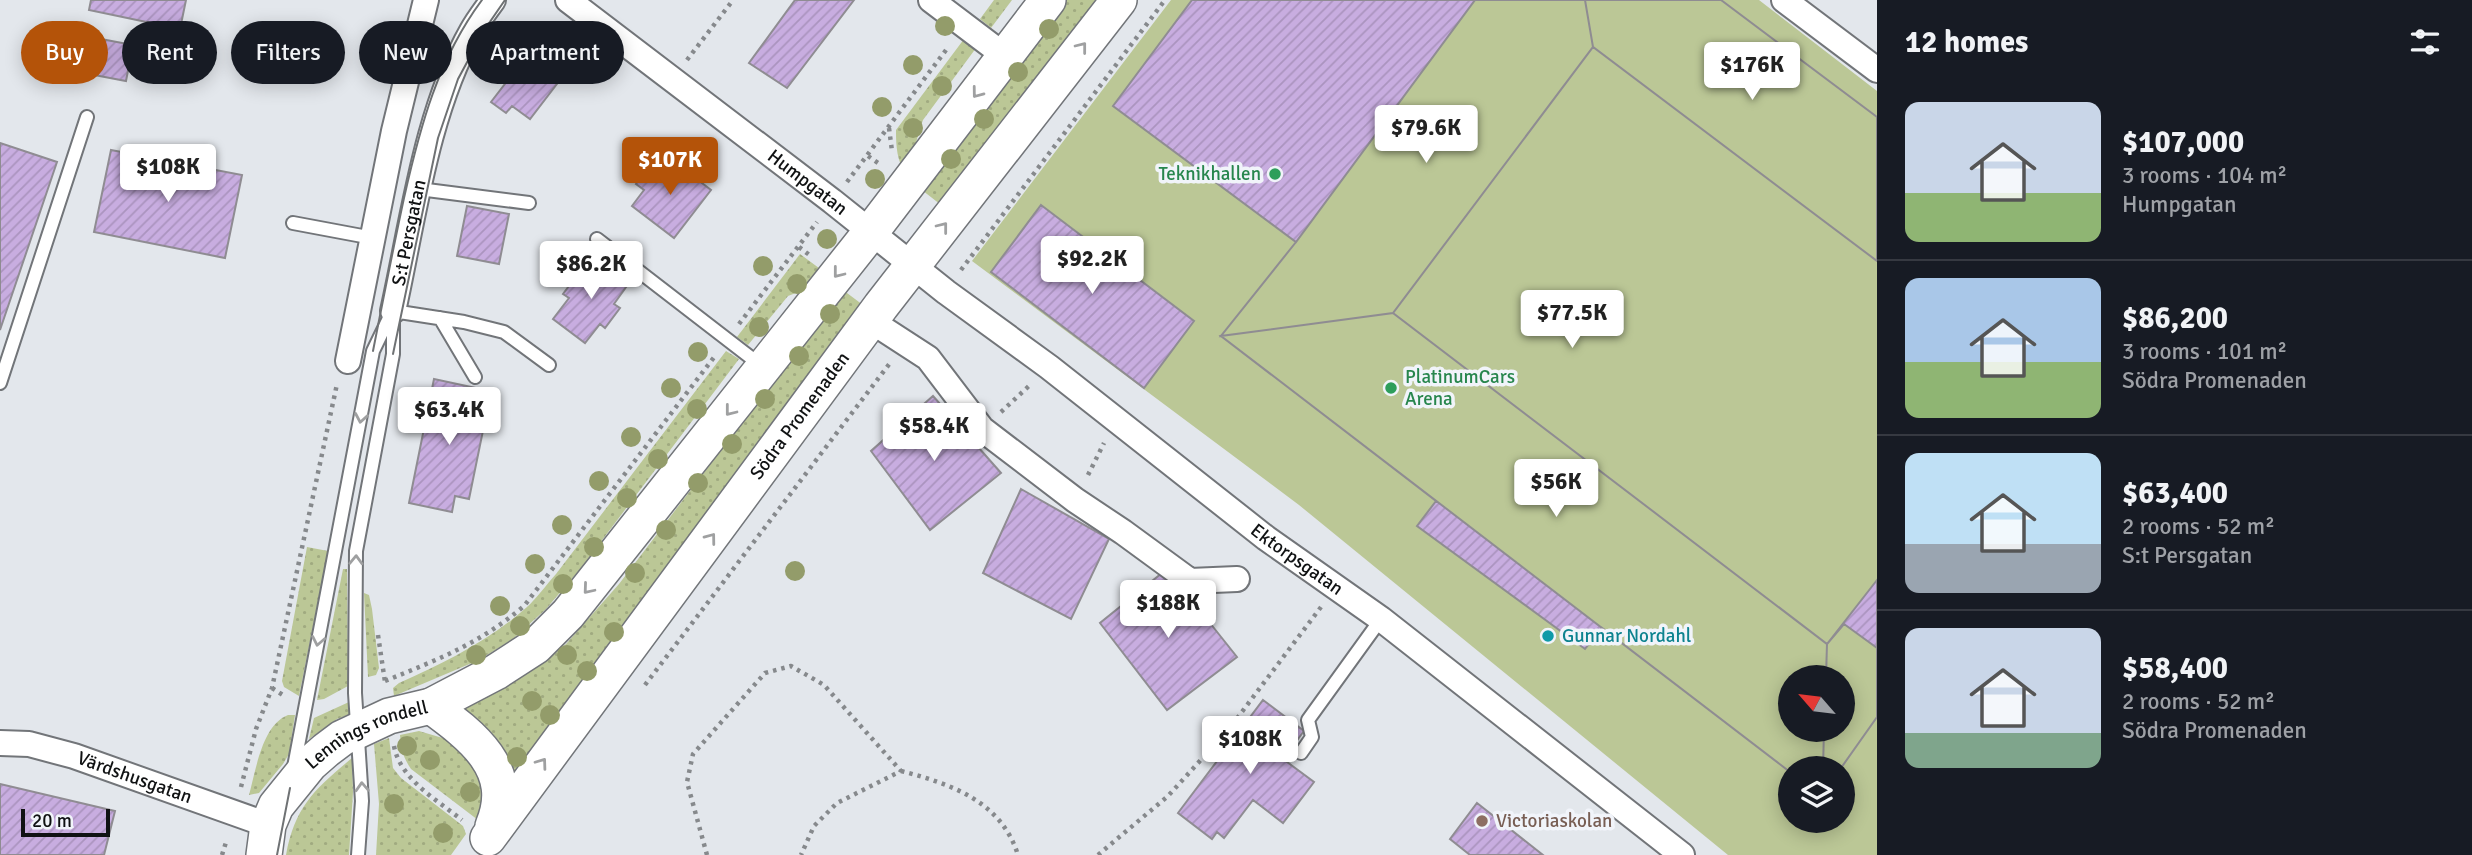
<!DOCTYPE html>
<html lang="en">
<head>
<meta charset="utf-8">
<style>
	:root { --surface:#171b24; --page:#242831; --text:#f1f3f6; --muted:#9ea1a6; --line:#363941; --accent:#b45309 }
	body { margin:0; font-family:Signika,sans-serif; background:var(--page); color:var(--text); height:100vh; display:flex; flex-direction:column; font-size:26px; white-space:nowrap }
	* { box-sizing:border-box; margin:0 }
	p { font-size:23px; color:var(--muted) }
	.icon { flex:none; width:38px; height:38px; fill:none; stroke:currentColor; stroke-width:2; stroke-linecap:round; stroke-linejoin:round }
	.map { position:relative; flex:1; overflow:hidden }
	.details { display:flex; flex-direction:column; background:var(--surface); width:595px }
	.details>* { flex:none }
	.guide { position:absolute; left:21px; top:21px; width:665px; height:63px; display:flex; gap:14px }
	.needle { width:46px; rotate:298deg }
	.buttons { position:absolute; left:1778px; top:665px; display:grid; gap:14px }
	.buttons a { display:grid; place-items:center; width:77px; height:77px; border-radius:50%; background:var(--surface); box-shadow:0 4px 18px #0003; font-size:35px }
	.scale { position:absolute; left:21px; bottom:18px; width:89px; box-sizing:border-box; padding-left:7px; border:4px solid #101213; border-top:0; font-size:19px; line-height:24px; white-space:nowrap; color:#101213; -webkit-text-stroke:5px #f1f4fa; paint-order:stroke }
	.price { position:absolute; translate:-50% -60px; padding:0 16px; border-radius:7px; background:#fff; color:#222; font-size:23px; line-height:46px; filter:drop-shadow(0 2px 4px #0008) }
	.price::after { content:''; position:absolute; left:50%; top:42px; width:21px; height:16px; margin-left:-10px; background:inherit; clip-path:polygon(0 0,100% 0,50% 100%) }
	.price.active { background:var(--accent); color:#fff }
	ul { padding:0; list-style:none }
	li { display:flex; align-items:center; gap:21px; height:175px; padding:0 28px }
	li+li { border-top:2px solid var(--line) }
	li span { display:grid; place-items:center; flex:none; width:196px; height:140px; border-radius:14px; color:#555 }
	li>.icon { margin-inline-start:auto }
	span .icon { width:84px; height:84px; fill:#fffc; stroke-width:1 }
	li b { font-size:30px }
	h2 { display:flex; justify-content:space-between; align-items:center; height:84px; padding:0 28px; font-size:30px }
	.tag { padding:0 24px; border-radius:32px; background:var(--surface); box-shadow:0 4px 18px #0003; font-size:24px; line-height:63px }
	.tag.active { background:var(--accent); color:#fff }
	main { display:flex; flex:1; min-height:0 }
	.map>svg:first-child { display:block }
	.grass { fill:url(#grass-dots) }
	.garden { fill:#bbc796; fill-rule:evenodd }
	.building { fill:url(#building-hatch); stroke:#8f8c92; stroke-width:2; fill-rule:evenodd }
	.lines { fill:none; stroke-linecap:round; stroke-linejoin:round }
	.lane-casing { stroke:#727579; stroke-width:16 }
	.street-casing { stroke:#727579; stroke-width:28 }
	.secondary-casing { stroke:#727579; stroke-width:38 }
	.path { stroke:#86898c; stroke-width:4.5; stroke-dasharray:3.5 5; stroke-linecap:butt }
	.lane { stroke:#fff; stroke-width:12 }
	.street { stroke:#fff; stroke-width:24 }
	.secondary { stroke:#fff; stroke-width:35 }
	.tram { stroke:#6f7274; stroke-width:2 }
	.tree { fill:#939c6a }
	.oneway { stroke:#9fa0a1 }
	.leisure-dot { fill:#2e9e5b; stroke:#f1f4fa; stroke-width:2.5 }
	.culture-dot { fill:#0f9aa8; stroke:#f1f4fa; stroke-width:2.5 }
	.education-dot { fill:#8d6e63; stroke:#f1f4fa; stroke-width:2.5 }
	.labels { text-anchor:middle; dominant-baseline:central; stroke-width:7; stroke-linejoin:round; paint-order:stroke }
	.leisure-label { font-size:19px; fill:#27864d; stroke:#f1f4fa; text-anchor:end }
	.street-label { font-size:19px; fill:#101213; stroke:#f1f4fa }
	.culture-label { font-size:19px; fill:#0d838f; stroke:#f1f4fa; text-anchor:start }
	.education-label { font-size:19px; fill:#785e54; stroke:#f1f4fa; text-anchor:start }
</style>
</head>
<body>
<main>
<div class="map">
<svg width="1877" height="855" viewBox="0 0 1877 855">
	<defs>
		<pattern id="grass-dots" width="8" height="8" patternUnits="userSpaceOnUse" patternTransform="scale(1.75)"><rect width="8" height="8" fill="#bbc796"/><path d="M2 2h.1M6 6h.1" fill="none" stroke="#a0aa80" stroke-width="1.8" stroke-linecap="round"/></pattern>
		<pattern id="building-hatch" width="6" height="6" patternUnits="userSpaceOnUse" patternTransform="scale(1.75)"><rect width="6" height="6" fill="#c8ade0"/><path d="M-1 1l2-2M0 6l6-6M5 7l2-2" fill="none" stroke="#ab94bf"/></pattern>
	</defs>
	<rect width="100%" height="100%" fill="#e3e7ec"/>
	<!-- grass -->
	<path class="grass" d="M994 0H1012L991 28 980 19Z
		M1060 0H1105L945 208 918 187Z
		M967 35 979 44 923 120C916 138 914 157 906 175 897 160 896 148 896 130Z
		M800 254 827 274 806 289 788 296 748 345 737 337Z
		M843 290 871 311 514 772H509C506 741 486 724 460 709L522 677 566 644 619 584Z
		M726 351 739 359 581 568 546 609 513 639 479 660 394 696 393 688 399 683C444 663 489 641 527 607 537 598 546 585 556 574Z
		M307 547 328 551 299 696 284 687 282 681Z
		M343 569H347L348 686 324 699 317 700Z
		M364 593 369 595 372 609 379 668 376 675 368 677Z
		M349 702 350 714 337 719 309 739 314 718Z
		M288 715H295L289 754 283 764 259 793 249 795C256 770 262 725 288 715Z
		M419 731 446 739 469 755 482 776 486 797 478 820 411 769C403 757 401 749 400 735Z
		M389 738 393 768 401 778 463 826 466 834 451 855H376L379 804 374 744Z
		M352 758 353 792 349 855H286C295 806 315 789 352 758Z"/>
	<!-- garden -->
	<path class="garden" d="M1171 0H1759L1877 91V855H1728L1299 505 972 261ZM1790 677H1843V730H1790ZM1790 768H1843V821H1790Z"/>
	<!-- building -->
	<path class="building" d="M91 0H186L180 29 89 10Z
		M795 0H854L787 88 749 63Z
		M1192 0H1475L1296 242 1113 106Z
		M1475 0H1721L1877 117V261L1593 47 1393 313 1827 644 1877 580V717L1841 768H1790V772L1602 628 1585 649 1417 526 1436 501 1221 336 1296 242ZM1790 677H1843V730H1790Z
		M1475 0H1585L1593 47 1393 313 1221 336 1296 242Z
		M1585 0H1721L1877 117V261L1593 47Z
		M101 39 133 45 126 81 94 75Z
		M528 54 560 80 530 119 512 106 506 113 491 102Z
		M0 143 57 162 0 330Z
		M111 150 242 175 225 258 94 232Z
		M672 160 711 190 674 238 632 206 644 190 636 184 650 165 661 174Z
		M1041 205 1194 321 1144 388 991 272Z
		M467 206 509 214 499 264 457 256Z
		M597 259 629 283 614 304 620 308 605 328 600 324 585 343 553 319 569 298 563 294 578 274 583 278Z
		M1393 313 1827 644 1826 677H1790V730H1824L1823 768H1790V772L1221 336Z
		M434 379 476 388 473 403 488 406 469 499 455 496 452 512 409 503Z
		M933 396 1001 473 930 530 871 451Z
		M1021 489 1109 539 1071 619 983 573Z
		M1167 569 1237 657 1167 710 1100 623Z
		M1844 624 1877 648V717L1841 768H1823L1824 730H1843V677H1826L1827 644Z
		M1263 700 1304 731 1283 759 1314 782 1283 823 1253 800 1224 838 1217 832 1212 839 1178 813Z
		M0 784 115 811 104 855H0Z
		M1477 803 1543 855H1470L1450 839Z"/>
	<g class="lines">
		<defs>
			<path id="lane" d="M419 192 427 190 529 203
				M293 223 373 238
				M597 239 763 367
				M393 311 464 322 504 332 549 365
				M440 318 475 377
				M0 383 87 117
				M1301 753 1312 737 1308 720 1381 619
				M294 767 373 351 391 314
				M358 855 362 801 355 693 356 551 393 354V311"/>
			<g id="street">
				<path id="s1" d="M568 0 832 201 946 292 1049 367 1266 538 1381 619 1682 855"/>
				<path d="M931 0 1005 56"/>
				<path d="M1784 0 1877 70"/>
				<path id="s2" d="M393 311C413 221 426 112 472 31 478 20 486 10 493 0"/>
				<path d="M871 321 928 358 982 429 1075 500 1123 532 1190 581 1237 579"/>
				<path d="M348 361 394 131 426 0"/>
				<path id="s3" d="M0 743 29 744 74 756 268 825"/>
			</g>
			<g id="secondary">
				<path d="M431 706C472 736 517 769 493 826"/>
				<path id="s4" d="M488 838 881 306 1119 0"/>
				<path id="s5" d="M264 855 268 825 276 806 310 764 326 750 342 738 389 716 431 706 496 672 536 646 568 614 870 233 1048 0"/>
			</g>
		</defs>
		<!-- lane casing -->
		<use href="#lane" class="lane-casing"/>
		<!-- street casing -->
		<use href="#street" class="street-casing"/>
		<!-- secondary casing -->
		<use href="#secondary" class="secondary-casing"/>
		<!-- path -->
		<path class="path" d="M687 60 733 0
			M889 128 892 151
			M868 156 881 165
			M847 182 949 46
			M799 247 812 257
			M961 270 1165 0
			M739 324 817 222
			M1001 412 1030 385
			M1088 475 1104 443
			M378 635 385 682
			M385 681C439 659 479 644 524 606L715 356
			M645 685 890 363
			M272 688 286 697
			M394 746C400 779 437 800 462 820
			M901 771C951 784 1001 801 1018 855
			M241 787 256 729 272 688 337 384
			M222 855 227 839
			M707 855 687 782 693 754 765 673 791 666 824 685 901 771 837 803 814 826 801 855
			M1098 855 1168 796 1229 729 1321 607"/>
		<!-- lane -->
		<use href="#lane" class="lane"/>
		<!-- street -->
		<use href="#street" class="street"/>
		<!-- secondary -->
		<use href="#secondary" class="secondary"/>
		<!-- tram -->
		<path class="tram" d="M373 351C383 300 393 249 404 198 420 127 438 59 482 0
			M393 354 438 138 458 79 485 29 505 0
			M277 855 290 788"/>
	</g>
	<!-- trees -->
	<g class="tree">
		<circle cx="945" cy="26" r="10"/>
		<circle cx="1049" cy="29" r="10"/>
		<circle cx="913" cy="65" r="10"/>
		<circle cx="1018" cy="72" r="10"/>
		<circle cx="942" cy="86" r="10"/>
		<circle cx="882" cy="107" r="10"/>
		<circle cx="984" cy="119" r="10"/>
		<circle cx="913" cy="128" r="10"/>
		<circle cx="951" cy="159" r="10"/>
		<circle cx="875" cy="179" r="10"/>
		<circle cx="827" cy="239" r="10"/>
		<circle cx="763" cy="266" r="10"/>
		<circle cx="797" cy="284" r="10"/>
		<circle cx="830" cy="314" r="10"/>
		<circle cx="759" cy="327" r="10"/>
		<circle cx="698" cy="352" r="10"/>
		<circle cx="799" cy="356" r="10"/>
		<circle cx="671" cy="388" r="10"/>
		<circle cx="765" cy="399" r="10"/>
		<circle cx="697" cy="409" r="10"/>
		<circle cx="631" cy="437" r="10"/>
		<circle cx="732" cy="444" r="10"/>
		<circle cx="658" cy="459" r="10"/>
		<circle cx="599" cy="481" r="10"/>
		<circle cx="698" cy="483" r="10"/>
		<circle cx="627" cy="498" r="10"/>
		<circle cx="562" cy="525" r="10"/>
		<circle cx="666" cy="530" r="10"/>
		<circle cx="594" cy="547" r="10"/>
		<circle cx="535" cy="564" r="10"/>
		<circle cx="795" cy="571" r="10"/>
		<circle cx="635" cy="573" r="10"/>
		<circle cx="563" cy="584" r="10"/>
		<circle cx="500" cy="606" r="10"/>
		<circle cx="520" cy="626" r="10"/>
		<circle cx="614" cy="632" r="10"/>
		<circle cx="476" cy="655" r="10"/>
		<circle cx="567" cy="655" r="10"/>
		<circle cx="587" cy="671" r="10"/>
		<circle cx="532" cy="701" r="10"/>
		<circle cx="550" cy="715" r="10"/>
		<circle cx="407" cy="746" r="10"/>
		<circle cx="517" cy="757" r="10"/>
		<circle cx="430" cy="760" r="10"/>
		<circle cx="470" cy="792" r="10"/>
		<circle cx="394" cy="804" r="10"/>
		<circle cx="443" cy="833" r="10"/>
	</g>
	<!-- one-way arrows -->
	<defs><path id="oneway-chevron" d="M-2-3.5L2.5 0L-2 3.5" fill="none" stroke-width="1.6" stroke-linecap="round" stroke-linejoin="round" transform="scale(1.75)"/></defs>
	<g class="oneway">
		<use href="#oneway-chevron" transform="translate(1082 47) rotate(-52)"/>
		<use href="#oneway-chevron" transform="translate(977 93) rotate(127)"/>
		<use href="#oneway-chevron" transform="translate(943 227) rotate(-52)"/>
		<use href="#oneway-chevron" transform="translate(838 273) rotate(128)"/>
		<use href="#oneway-chevron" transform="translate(730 411) rotate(128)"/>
		<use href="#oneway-chevron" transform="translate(361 418) rotate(100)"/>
		<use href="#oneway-chevron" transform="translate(711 538) rotate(-53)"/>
		<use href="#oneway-chevron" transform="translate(356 560) rotate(-88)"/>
		<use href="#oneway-chevron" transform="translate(588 589) rotate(130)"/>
		<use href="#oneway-chevron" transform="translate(318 641) rotate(101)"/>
		<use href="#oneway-chevron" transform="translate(542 763) rotate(-54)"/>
		<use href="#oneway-chevron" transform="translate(362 787) rotate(-93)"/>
	</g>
	<!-- markers -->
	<g class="leisure-dot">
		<circle cx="1275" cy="174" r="7"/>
		<circle cx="1391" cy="388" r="7"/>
	</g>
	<circle class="culture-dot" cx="1548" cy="636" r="7"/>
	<circle class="education-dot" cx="1482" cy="821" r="7"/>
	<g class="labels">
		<!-- leisure labels -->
		<g class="leisure-label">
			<text x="1261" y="174">Teknikhallen</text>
			<text x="1405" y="377" text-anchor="start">PlatinumCars<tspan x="1405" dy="22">Arena</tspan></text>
		</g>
		<!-- street labels -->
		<g class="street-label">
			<text stroke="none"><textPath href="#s1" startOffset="301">Humpgatan</textPath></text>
			<text stroke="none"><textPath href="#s2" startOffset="80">S:t Persgatan</textPath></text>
			<text stroke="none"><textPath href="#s4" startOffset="525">Södra Promenaden</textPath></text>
			<text stroke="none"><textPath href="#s1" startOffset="919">Ektorpsgatan</textPath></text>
			<text stroke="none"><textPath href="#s5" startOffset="170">Lennings rondell</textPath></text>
			<text stroke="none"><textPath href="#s3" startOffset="140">Värdshusgatan</textPath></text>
		</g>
		<!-- culture labels -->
		<g class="culture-label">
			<text x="1562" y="636">Gunnar Nordahl</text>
		</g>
		<!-- education labels -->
		<g class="education-label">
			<text x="1496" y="821">Victoriaskolan</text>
		</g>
	</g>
</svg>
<div class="buttons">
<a><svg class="needle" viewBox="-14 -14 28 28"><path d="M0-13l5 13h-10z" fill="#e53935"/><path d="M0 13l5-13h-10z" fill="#9ea1a6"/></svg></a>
<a><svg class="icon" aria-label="layers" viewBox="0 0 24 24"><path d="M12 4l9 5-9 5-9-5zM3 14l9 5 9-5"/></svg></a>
</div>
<div class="scale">20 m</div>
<b class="price" style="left:1752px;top:102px">$176K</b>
<b class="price" style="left:1426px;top:165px">$79.6K</b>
<b class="price active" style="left:670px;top:197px">$107K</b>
<b class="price" style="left:168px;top:204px">$108K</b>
<b class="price" style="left:1092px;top:296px">$92.2K</b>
<b class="price" style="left:591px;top:301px">$86.2K</b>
<b class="price" style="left:1572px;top:350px">$77.5K</b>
<b class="price" style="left:449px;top:447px">$63.4K</b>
<b class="price" style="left:934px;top:463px">$58.4K</b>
<b class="price" style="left:1556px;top:519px">$56K</b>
<b class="price" style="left:1168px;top:640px">$188K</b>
<b class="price" style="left:1250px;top:776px">$108K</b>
<div class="guide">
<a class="tag active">Buy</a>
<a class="tag">Rent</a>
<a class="tag">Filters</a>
<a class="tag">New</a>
<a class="tag">Apartment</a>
</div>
</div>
<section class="details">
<h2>12 homes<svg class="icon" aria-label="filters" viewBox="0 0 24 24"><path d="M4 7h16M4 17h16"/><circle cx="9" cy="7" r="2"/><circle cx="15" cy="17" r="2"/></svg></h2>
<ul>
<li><span style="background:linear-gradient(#c9d6e8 65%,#8fb573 0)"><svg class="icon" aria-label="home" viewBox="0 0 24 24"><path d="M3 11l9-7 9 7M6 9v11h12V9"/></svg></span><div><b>$107,000</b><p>3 rooms · 104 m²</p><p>Humpgatan</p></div></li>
<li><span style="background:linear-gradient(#a9c7e8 60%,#8fb573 0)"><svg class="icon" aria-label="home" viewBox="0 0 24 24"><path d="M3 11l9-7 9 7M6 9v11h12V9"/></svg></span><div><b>$86,200</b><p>3 rooms · 101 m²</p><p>Södra Promenaden</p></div></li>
<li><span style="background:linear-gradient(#bfe0f5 65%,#9aa5b1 0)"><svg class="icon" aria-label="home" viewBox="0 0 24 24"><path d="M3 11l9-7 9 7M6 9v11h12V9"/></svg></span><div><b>$63,400</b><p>2 rooms · 52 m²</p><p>S:t Persgatan</p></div></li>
<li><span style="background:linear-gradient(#c9d6e8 75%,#7fa58c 0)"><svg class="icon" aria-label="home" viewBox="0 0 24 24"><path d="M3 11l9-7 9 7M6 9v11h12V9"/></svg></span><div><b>$58,400</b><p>2 rooms · 52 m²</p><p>Södra Promenaden</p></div></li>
</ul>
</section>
</main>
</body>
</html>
